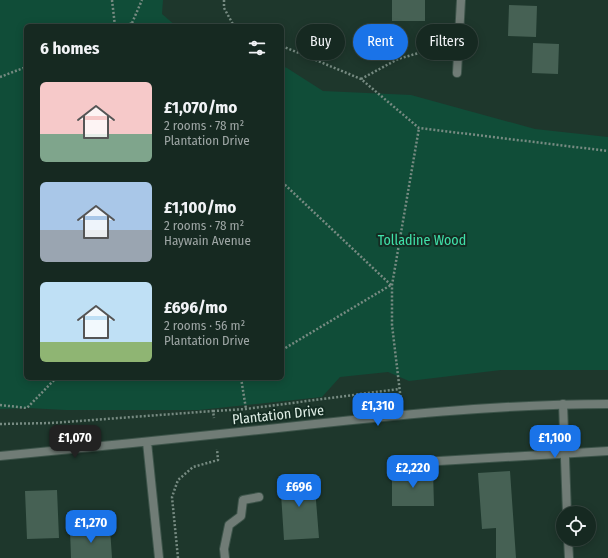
<!DOCTYPE html>
<html lang="en">
<head>
<meta charset="utf-8">
<style>
	:root { --surface:#162921; --page:#23352e; --text:#f1f3f6; --muted:#9ea6a5; --line:#35453f; --accent:#1a73e8 }
	body { margin:0; font-family:"Fira Sans Condensed",sans-serif; background:var(--page); color:var(--text); height:100vh; display:flex; flex-direction:column; font-size:15px; white-space:nowrap }
	* { box-sizing:border-box; margin:0 }
	p { font-size:13px; color:var(--muted) }
	.icon { flex:none; width:22px; height:22px; fill:none; stroke:currentColor; stroke-width:2; stroke-linecap:round; stroke-linejoin:round }
	.map { position:relative; flex:1; overflow:hidden }
	.sheet { position:absolute; left:24px; top:24px; width:260px; height:356px; display:flex; flex-direction:column; background:var(--surface); border-radius:6px; box-shadow:0 2px 10px #0003,0 0 0 1px var(--line) }
	.sheet>* { flex:none }
	.banner { position:absolute; left:296px; top:24px; width:252px; height:36px; display:flex; gap:8px }
	.tools { position:absolute; left:556px; top:506px; display:grid; gap:8px }
	.tools a { display:grid; place-items:center; width:40px; height:40px; border-radius:50%; background:var(--surface); box-shadow:0 2px 10px #0003,0 0 0 1px var(--line); font-size:20px }
	.price { position:absolute; translate:-50% -34px; padding:0 9px; border-radius:8px; background:var(--accent); color:#fff; font-size:13px; line-height:26px; filter:drop-shadow(0 1px 2px #0008) }
	.price::after { content:''; position:absolute; left:50%; top:24px; width:12px; height:9px; margin-left:-6px; background:inherit; clip-path:polygon(0 0,100% 0,50% 100%) }
	.price.current { background:#222; color:#fff }
	ul { padding:0; list-style:none }
	li { display:flex; align-items:center; gap:12px; height:100px; padding:0 16px }
	li span { display:grid; place-items:center; flex:none; width:112px; height:80px; border-radius:6px; color:#555 }
	li>.icon { margin-inline-start:auto }
	span .icon { width:48px; height:48px; fill:#fffc; stroke-width:1 }
	li b { font-size:17px }
	h2 { display:flex; justify-content:space-between; align-items:center; height:48px; padding:0 16px; font-size:17px }
	.chip { padding:0 14px; border-radius:18px; background:var(--surface); box-shadow:0 2px 10px #0003,0 0 0 1px var(--line); font-size:14px; line-height:36px }
	.chip.current { background:var(--accent); color:#fff }
	.map>svg:first-child { display:block }
	.green { fill:#104d38 }
	.building { fill:#466154 }
	.lines { fill:none; stroke-linecap:round; stroke-linejoin:round }
	.service-casing { stroke:#3d544a; stroke-width:10 }
	.minor-casing { stroke:#3d544a; stroke-width:10 }
	.tertiary-casing { stroke:#3d544a; stroke-width:10 }
	.path { stroke:#778b82; stroke-width:2.5; stroke-dasharray:2 2; stroke-linecap:butt }
	.service { stroke:#707c76; stroke-width:8 }
	.minor { stroke:#707c76; stroke-width:8 }
	.tertiary { stroke:#707c76; stroke-width:8 }
	.labels { text-anchor:middle; dominant-baseline:central; stroke-width:4; stroke-linejoin:round; paint-order:stroke }
	.park-label { font-size:14px; fill:#40e1a9; stroke:#142d23 }
	.street-label { font-size:14px; fill:#e0efe7; stroke:#142d23 }
</style>
</head>
<body>
<div class="map">
<svg width="608" height="558" viewBox="0 0 608 558">
	<rect width="100%" height="100%" fill="#1e372c"/>
	<!-- green -->
	<path class="green" d="M0 0H163L162 14 176 26H26V378H282V66L287 68 323 91 411 95 535 129 608 137V370H501L409 381 388 372 340 377 322 397 199 410H66L27 408 0 409Z"/>
	<!-- building -->
	<path class="building" d="M392 0H425V21H392Z
		M509 5 537 6 536 37 508 36Z
		M533 43 559 44 558 74 532 73Z
		M433 471 434 506H392V472Z
		M510 471 516 558H496V528L482 529 478 473Z
		M314 475 319 538 284 540 280 478Z
		M57 490 59 538 27 539 25 491Z
		M110 528 112 558H71L70 530Z"/>
	<g class="lines">
		<defs>
			<path id="service" d="M422 462 608 451
				M225 558 224 549 229 525 241 516 243 500 259 497"/>
			<path id="minor" d="M457 73 461 0
				M563 404 567 513
				M568 539 569 558"/>
			<path id="tertiary" d="M147 442 159 558
				M0 456C93 447 185 438 278 428 387 416 498 404 608 404"/>
		</defs>
		<!-- service casing -->
		<use href="#service" class="service-casing"/>
		<!-- minor casing -->
		<use href="#minor" class="minor-casing"/>
		<!-- tertiary casing -->
		<use href="#tertiary" class="tertiary-casing"/>
		<!-- path -->
		<path class="path" d="M112 0 115 26
			M224 0V8L234 26
			M132 23 142 0
			M126 26 132 23 136 26
			M282 46 361 79 419 128 608 151
			M0 77 26 67
			M361 79 398 59 443 46
			M282 182 391 285
			M282 350 391 285
			M241 378 246 409
			M401 401 392 325V285L419 128
			M0 405 27 408 56 378
			M213 411 246 409 399 389
			M0 424 52 423 213 411 214 418
			M178 558 172 497 178 480 193 467 218 460 217 449"/>
		<!-- service -->
		<use href="#service" class="service"/>
		<!-- minor -->
		<use href="#minor" class="minor"/>
		<!-- tertiary -->
		<use href="#tertiary" class="tertiary"/>
	</g>
	<g class="labels">
		<!-- park labels -->
		<g class="park-label">
			<text x="422" y="240">Tolladine Wood</text>
		</g>
		<!-- street labels -->
		<g class="street-label">
			<text transform="translate(278 415) rotate(-6)">Plantation Drive</text>
		</g>
	</g>
</svg>
<div class="tools">
<a><svg class="icon" aria-label="locate" viewBox="0 0 24 24"><circle cx="12" cy="12" r="6"/><path d="M12 2v4M12 18v4M2 12h4M18 12h4"/></svg></a>
</div>
<b class="price" style="left:378px;top:427px">£1,310</b>
<b class="price current" style="left:75px;top:459px">£1,070</b>
<b class="price" style="left:555px;top:459px">£1,100</b>
<b class="price" style="left:413px;top:489px">£2,220</b>
<b class="price" style="left:299px;top:508px">£696</b>
<b class="price" style="left:91px;top:544px">£1,270</b>
<div class="banner">
<a class="chip">Buy</a>
<a class="chip current">Rent</a>
<a class="chip">Filters</a>
</div>
<section class="sheet">
<h2>6 homes<svg class="icon" aria-label="filters" viewBox="0 0 24 24"><path d="M4 7h16M4 17h16"/><circle cx="9" cy="7" r="2"/><circle cx="15" cy="17" r="2"/></svg></h2>
<ul>
<li><span style="background:linear-gradient(#f6c9c9 65%,#7fa58c 0)"><svg class="icon" aria-label="home" viewBox="0 0 24 24"><path d="M3 11l9-7 9 7M6 9v11h12V9"/></svg></span><div><b>£1,070/mo</b><p>2 rooms · 78 m²</p><p>Plantation Drive</p></div></li>
<li><span style="background:linear-gradient(#a9c7e8 60%,#9aa5b1 0)"><svg class="icon" aria-label="home" viewBox="0 0 24 24"><path d="M3 11l9-7 9 7M6 9v11h12V9"/></svg></span><div><b>£1,100/mo</b><p>2 rooms · 78 m²</p><p>Haywain Avenue</p></div></li>
<li><span style="background:linear-gradient(#bfe0f5 75%,#8fb573 0)"><svg class="icon" aria-label="home" viewBox="0 0 24 24"><path d="M3 11l9-7 9 7M6 9v11h12V9"/></svg></span><div><b>£696/mo</b><p>2 rooms · 56 m²</p><p>Plantation Drive</p></div></li>
</ul>
</section>
</div>
</body>
</html>
